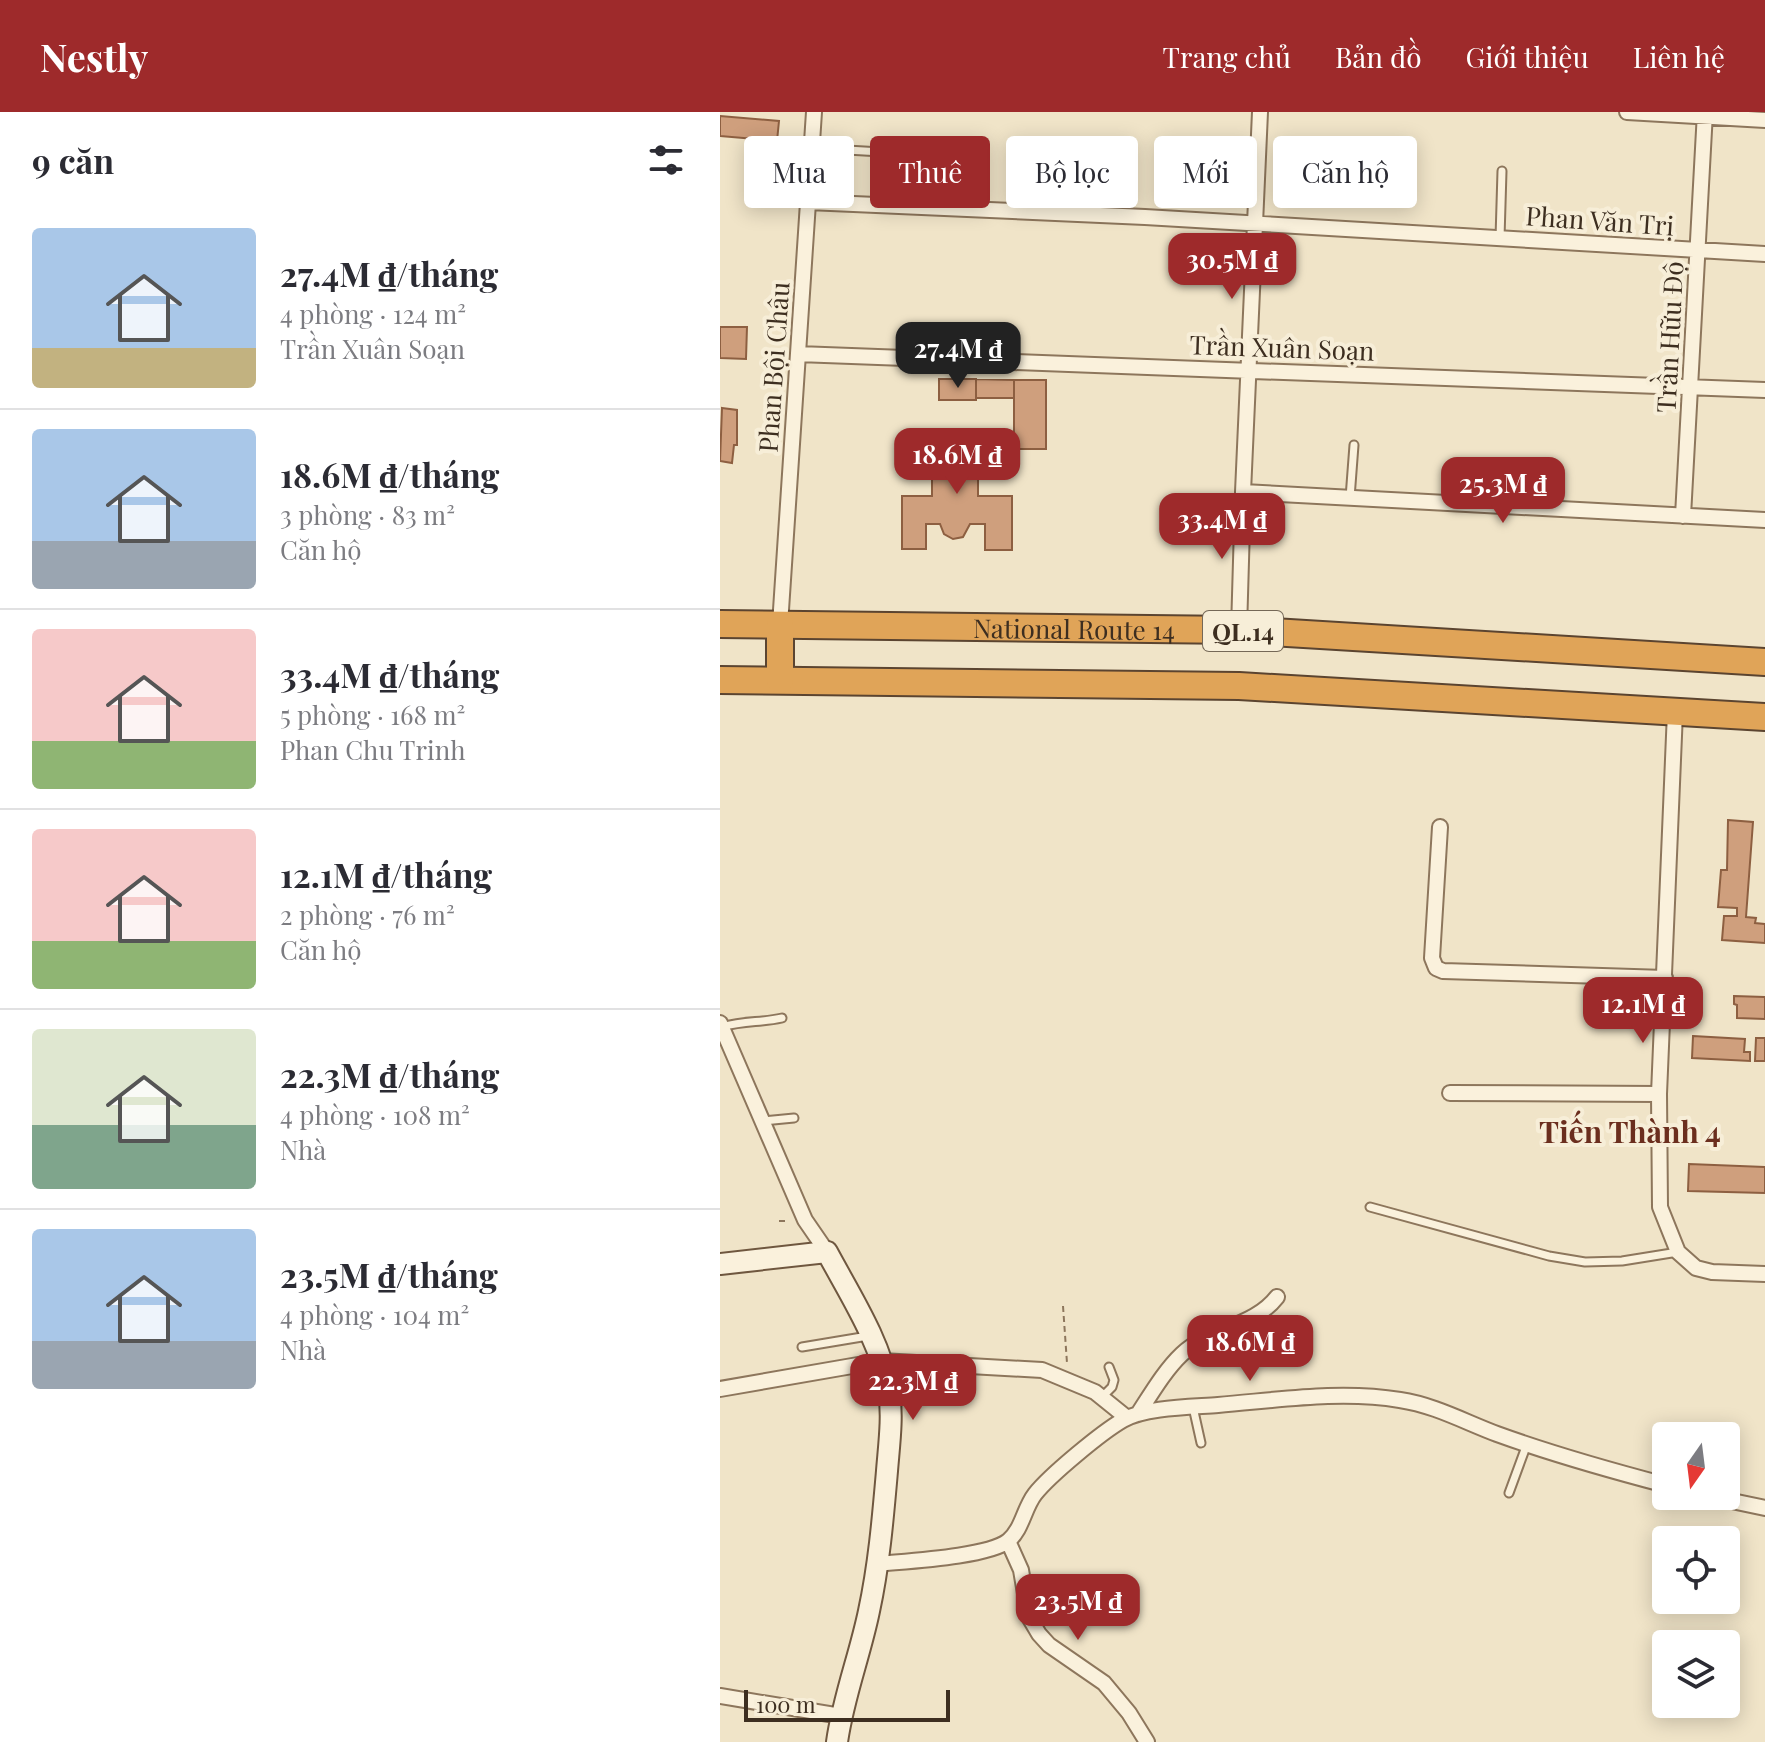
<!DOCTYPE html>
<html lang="vi">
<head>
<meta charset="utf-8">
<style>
	:root { --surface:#fff; --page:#f2f2f3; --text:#2b2b33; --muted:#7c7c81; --line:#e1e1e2; --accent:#9e2a2b }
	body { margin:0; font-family:"Playfair Display",serif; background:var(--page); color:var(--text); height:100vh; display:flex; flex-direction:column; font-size:30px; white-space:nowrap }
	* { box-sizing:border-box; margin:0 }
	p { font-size:26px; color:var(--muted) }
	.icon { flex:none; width:44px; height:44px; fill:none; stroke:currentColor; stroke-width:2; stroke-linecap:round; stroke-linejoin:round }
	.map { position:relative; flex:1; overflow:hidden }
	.details { display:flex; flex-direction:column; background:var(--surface); width:720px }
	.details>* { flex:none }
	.top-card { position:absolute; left:24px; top:24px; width:760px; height:72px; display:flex; gap:16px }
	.needle { width:52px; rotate:194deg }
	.buttons { position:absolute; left:932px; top:1310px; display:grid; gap:16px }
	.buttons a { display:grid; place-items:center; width:88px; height:88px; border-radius:8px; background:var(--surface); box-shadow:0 4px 20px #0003; font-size:40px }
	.scale { position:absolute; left:24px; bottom:20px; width:206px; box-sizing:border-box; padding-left:8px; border:4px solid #3d2e20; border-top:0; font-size:22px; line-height:28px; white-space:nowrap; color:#3d2e20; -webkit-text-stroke:6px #f7eed8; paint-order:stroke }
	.price { position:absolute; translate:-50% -68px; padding:0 18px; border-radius:16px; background:var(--accent); color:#fff; font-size:26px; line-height:52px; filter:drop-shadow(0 2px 4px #0008) }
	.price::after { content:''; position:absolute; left:50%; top:48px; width:24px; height:18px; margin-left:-12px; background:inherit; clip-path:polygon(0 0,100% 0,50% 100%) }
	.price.selected { background:#222; color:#fff }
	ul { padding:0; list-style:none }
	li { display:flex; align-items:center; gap:24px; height:200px; padding:0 32px }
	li+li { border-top:2px solid var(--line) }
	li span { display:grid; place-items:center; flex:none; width:224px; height:160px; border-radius:8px; color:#555 }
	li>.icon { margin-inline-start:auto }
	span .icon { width:96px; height:96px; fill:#fffc; stroke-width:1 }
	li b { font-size:34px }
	h2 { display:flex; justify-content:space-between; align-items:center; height:96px; padding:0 32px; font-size:34px }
	.pill { padding:0 28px; border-radius:8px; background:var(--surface); box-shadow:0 4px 20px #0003; font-size:28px; line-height:72px }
	.pill.selected { background:var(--accent); color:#fff }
	header { display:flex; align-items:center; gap:48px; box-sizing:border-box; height:112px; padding:0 40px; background:var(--accent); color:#fff }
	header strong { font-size:38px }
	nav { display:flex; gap:44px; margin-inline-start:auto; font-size:28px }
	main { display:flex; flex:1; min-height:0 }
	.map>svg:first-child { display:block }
	.building { fill:#cf9f7d; stroke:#8d5f41; stroke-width:2 }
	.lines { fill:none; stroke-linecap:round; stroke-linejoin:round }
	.lane-casing { stroke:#8d765c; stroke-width:11 }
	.street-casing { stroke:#8d765c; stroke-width:18 }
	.secondary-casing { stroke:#6f573f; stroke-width:24 }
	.highway-casing { stroke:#5b4430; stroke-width:30 }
	.path { stroke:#8d765c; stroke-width:2; stroke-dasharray:6 4; stroke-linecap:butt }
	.lane { stroke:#faf1dc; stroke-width:7 }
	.street { stroke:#faf1dc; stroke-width:14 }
	.secondary { stroke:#faf1dc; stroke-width:20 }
	.highway { stroke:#e0a458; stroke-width:26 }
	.labels { text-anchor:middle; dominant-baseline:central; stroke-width:8; stroke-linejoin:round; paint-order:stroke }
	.shield { fill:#f7eed8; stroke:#756857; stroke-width:2 }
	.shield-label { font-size:24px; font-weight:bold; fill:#3d2e20 }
	.street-label { font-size:26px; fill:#3d2e20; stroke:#f7eed8 }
	.quarter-label { font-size:30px; font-weight:bold; fill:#6b2e1e; stroke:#f7eed8 }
</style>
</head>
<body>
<header>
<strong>Nestly</strong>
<nav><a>Trang chủ</a><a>Bản đồ</a><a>Giới thiệu</a><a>Liên hệ</a></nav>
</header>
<main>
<section class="details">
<h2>9 căn<svg class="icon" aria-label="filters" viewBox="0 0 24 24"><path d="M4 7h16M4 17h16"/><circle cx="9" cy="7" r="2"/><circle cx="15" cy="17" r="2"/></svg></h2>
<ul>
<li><span style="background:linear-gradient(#a9c7e8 75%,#c2b280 0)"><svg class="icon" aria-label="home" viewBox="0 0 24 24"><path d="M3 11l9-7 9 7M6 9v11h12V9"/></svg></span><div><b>27.4M ₫/tháng</b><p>4 phòng · 124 m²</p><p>Trần Xuân Soạn</p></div></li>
<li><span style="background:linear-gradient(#a9c7e8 70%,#9aa5b1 0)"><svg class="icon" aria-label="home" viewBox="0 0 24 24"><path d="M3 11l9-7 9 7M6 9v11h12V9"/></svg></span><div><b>18.6M ₫/tháng</b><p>3 phòng · 83 m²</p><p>Căn hộ</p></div></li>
<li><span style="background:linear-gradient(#f6c9c9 70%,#8fb573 0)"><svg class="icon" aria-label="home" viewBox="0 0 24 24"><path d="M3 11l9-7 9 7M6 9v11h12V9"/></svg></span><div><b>33.4M ₫/tháng</b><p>5 phòng · 168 m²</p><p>Phan Chu Trinh</p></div></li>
<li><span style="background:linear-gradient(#f6c9c9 70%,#8fb573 0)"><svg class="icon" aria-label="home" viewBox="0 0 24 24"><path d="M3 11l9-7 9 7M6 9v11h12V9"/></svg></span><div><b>12.1M ₫/tháng</b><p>2 phòng · 76 m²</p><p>Căn hộ</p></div></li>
<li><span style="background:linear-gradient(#dfe7d0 60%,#7fa58c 0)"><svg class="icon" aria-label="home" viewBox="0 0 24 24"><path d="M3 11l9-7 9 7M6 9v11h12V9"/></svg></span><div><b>22.3M ₫/tháng</b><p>4 phòng · 108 m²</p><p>Nhà</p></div></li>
<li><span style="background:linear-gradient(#a9c7e8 70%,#9aa5b1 0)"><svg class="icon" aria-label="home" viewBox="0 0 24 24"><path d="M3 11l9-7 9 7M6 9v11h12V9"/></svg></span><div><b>23.5M ₫/tháng</b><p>4 phòng · 104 m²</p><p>Nhà</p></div></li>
</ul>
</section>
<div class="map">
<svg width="1045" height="1630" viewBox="0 0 1045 1630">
	<rect width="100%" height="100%" fill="#f0e4c8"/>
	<!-- building -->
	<path class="building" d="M0 4 59 9 57 29 0 24Z
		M0 215H27L26 247 0 246Z
		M219 267H256V288H219Z
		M256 267 294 268V286H256Z
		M294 268H326V337H294Z
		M2 296 17 298V333H14L12 351 0 349Z
		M212 317H258V384H292V438H265V412H250L243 425 233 427 224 422 220 412H206V437H182V384H212Z
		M1008 708 1033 710 1026 805 1036 806 1035 811 1045 812V831L1002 828 1004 804H1017V796L998 795 1001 758H1007Z
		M1014 884 1045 885V907L1017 906V893L1014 892Z
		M973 924 1025 927 1024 940H1030V949L972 946Z
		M1036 926H1045V949H1035Z
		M969 1052 1045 1055V1081L968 1079Z"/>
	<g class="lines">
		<defs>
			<path id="lane" d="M93 36 178 41
				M780 126 782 59
				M630 386 634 333
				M2 915C25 908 39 911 62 906
				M43 1009 74 1006
				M650 1095 829 1144 865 1150 902 1149 958 1140
				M82 1235 148 1224
				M382 1285 392 1275 394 1268 389 1255
				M473 1295 481 1331
				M789 1381 807 1332"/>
			<path id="street" d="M907 0 1045 8
				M88 90 425 105 1045 142
				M78 242 1045 278
				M523 380 1045 408
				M963 404 985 0
				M60 513 94 0
				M519 518 523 380 540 0
				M955 600 939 982 940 1095 958 1140 976 1156 992 1160 1045 1162
				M720 715 712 846 716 856 723 859 945 866
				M0 911 85 1108 107 1140
				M730 981 939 982
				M0 1277 161 1249 322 1258 375 1280 406 1305
				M418 1302C431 1282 445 1258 462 1242 490 1216 534 1215 557 1185
				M988 1384 1045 1396
				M288 1429 301 1458 309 1505 319 1522 329 1533 384 1571 409 1601 427 1630
				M157 1452C186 1449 267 1445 288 1429 302 1418 304 1396 315 1382 330 1363 382 1320 403 1308 425 1295 473 1295 498 1293 559 1288 620 1278 680 1288 714 1293 745 1310 777 1322 832 1342 889 1358 946 1373
				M0 1584 121 1604"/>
			<path id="secondary" d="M0 1152 107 1140C130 1183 161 1230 169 1279 173 1305 169 1333 167 1359 163 1405 159 1453 149 1499 140 1543 123 1586 117 1630"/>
			<g id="highway">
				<path id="s1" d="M0 512 519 518 1045 550"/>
				<path d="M0 568 519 574 1045 605"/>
				<path d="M60 568V513"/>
			</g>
		</defs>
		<!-- lane casing -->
		<use href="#lane" class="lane-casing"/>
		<!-- street casing -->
		<use href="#street" class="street-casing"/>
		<!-- secondary casing -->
		<use href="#secondary" class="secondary-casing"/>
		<!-- highway casing -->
		<use href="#highway" class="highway-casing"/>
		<!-- path -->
		<path class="path" d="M59 1109H68
			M343 1194 347 1251"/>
		<!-- lane -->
		<use href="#lane" class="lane"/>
		<!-- street -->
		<use href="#street" class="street"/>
		<!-- secondary -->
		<use href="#secondary" class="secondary"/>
		<!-- highway -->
		<use href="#highway" class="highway"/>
	</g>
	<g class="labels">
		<!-- shield labels -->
		<rect class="shield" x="483" y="499" width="80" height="40" rx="6"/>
		<g class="shield-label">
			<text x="523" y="519">QL.14</text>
		</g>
		<!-- street labels -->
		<g class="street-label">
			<text transform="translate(880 108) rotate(4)">Phan Văn Trị</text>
			<text transform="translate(949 225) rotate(-87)">Trần Hữu Độ</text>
			<text transform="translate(562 235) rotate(2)">Trần Xuân Soạn</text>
			<text transform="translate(53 255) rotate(-86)">Phan Bội Châu</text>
			<text stroke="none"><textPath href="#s1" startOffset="354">National Route 14</textPath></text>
		</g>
		<!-- quarter labels -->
		<g class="quarter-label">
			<text x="910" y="1019">Tiến Thành 4</text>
		</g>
	</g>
</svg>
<div class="buttons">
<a><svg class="needle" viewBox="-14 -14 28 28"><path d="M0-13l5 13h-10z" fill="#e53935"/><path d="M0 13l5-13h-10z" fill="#7c7c81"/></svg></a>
<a><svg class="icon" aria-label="locate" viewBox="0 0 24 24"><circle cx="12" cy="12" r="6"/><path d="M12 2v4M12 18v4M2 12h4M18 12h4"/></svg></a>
<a><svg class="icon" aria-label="layers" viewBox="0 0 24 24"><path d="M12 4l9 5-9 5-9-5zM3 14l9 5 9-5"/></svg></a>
</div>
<div class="scale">100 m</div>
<b class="price" style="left:512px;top:189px">30.5M ₫</b>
<b class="price selected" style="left:238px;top:278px">27.4M ₫</b>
<b class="price" style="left:237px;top:384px">18.6M ₫</b>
<b class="price" style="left:783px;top:413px">25.3M ₫</b>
<b class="price" style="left:502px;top:449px">33.4M ₫</b>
<b class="price" style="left:923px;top:933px">12.1M ₫</b>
<b class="price" style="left:530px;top:1271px">18.6M ₫</b>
<b class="price" style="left:193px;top:1310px">22.3M ₫</b>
<b class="price" style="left:358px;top:1530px">23.5M ₫</b>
<div class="top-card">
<a class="pill">Mua</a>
<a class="pill selected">Thuê</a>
<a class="pill">Bộ lọc</a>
<a class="pill">Mới</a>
<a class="pill">Căn hộ</a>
</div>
</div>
</main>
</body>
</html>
